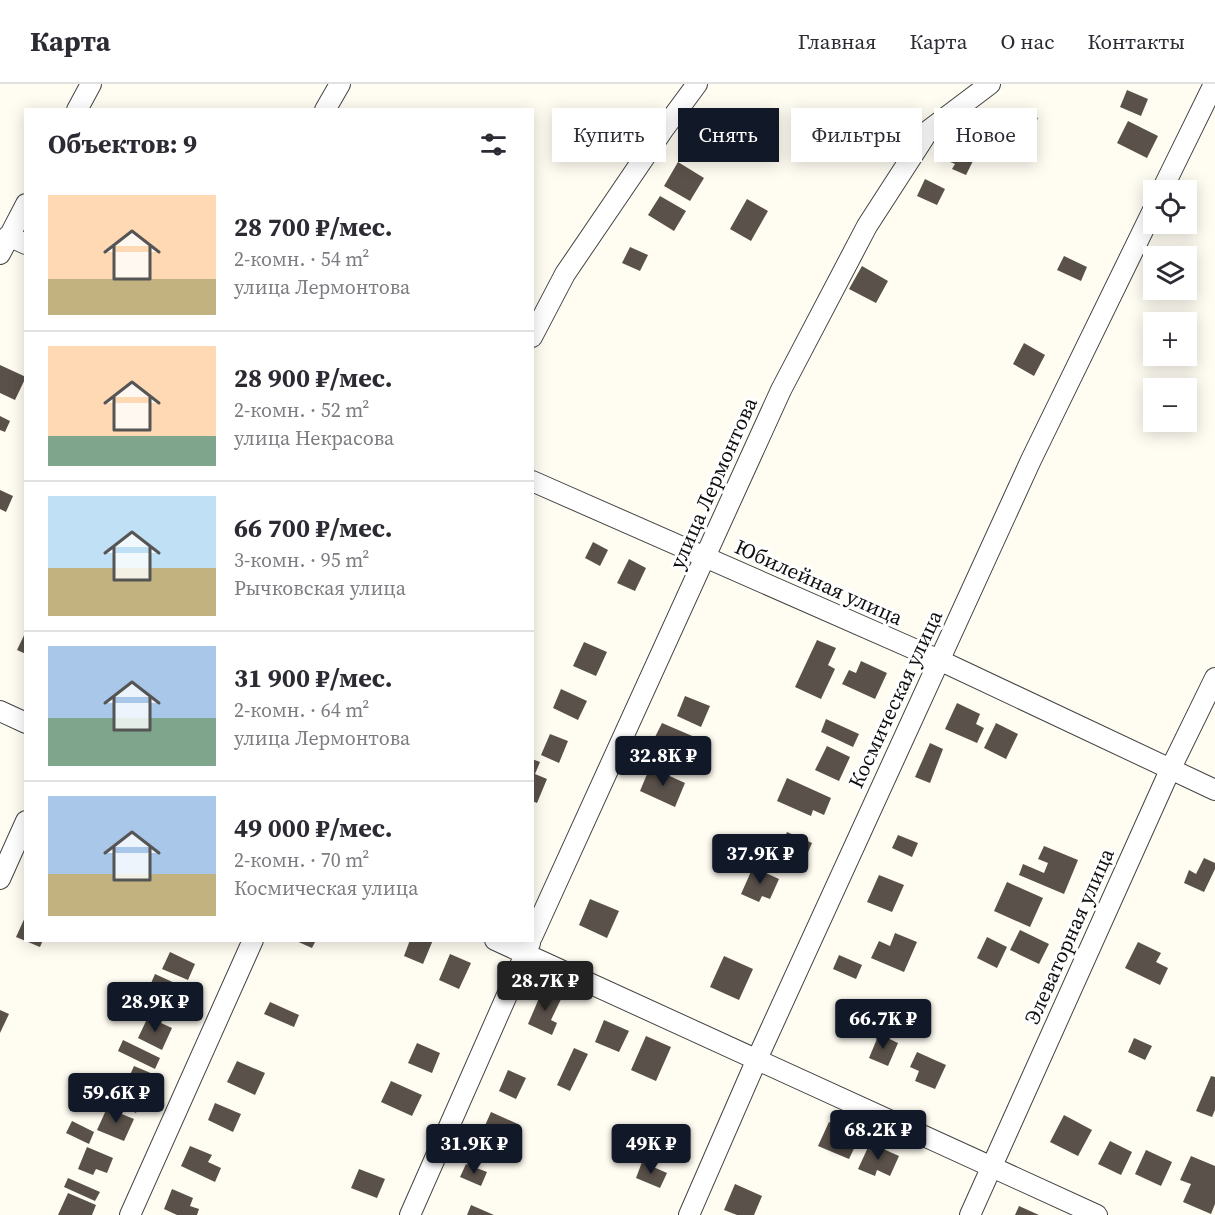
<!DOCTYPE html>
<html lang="ru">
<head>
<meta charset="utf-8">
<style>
	:root { --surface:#fff; --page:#f2f2f3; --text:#2b2b33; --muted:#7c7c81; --line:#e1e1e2; --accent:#111827 }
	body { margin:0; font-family:"Source Serif 4",serif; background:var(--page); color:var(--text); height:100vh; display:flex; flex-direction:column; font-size:22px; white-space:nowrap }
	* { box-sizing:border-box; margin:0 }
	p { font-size:20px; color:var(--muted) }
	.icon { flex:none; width:33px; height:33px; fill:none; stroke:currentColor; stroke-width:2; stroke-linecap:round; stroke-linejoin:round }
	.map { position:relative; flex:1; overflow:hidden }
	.side { position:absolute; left:24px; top:24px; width:510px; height:834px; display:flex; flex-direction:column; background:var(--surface); border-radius:0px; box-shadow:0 3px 15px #0003 }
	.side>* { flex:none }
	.banner { position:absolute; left:552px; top:24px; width:570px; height:54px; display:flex; gap:12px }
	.controls { position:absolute; left:1143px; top:96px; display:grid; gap:12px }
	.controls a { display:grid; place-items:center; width:54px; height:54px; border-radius:0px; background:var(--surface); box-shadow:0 3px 15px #0003; font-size:30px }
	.price { position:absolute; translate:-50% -51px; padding:0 14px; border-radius:6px; background:var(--accent); color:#fff; font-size:20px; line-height:39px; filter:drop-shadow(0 2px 3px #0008) }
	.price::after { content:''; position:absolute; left:50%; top:36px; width:18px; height:14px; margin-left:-9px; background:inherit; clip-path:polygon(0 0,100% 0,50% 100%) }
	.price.active { background:#222; color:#fff }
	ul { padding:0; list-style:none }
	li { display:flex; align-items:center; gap:18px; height:150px; padding:0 24px }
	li+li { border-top:2px solid var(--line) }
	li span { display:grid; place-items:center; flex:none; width:168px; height:120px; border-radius:0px; color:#555 }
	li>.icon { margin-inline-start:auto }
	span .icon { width:72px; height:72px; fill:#fffc; stroke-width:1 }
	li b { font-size:26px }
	h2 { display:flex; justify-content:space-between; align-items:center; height:72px; padding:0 24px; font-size:26px }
	.pill { padding:0 21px; border-radius:0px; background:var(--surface); box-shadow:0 3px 15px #0003; font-size:21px; line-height:54px }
	.pill.active { background:var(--accent); color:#fff }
	header { display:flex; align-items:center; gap:36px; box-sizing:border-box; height:84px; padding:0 30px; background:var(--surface); border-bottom:2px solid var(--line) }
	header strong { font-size:28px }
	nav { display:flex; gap:33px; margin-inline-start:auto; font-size:21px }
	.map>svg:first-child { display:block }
	.building { fill:#5a514a }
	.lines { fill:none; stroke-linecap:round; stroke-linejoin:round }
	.minor-casing { stroke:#434343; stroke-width:22 }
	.minor { stroke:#fff; stroke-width:20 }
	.labels { text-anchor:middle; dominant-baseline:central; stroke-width:6; stroke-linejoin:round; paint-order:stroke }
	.street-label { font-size:21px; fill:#101010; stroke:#fff }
</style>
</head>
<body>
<header>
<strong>Карта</strong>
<nav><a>Главная</a><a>Карта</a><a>О нас</a><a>Контакты</a></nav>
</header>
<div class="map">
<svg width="1215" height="1131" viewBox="0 0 1215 1131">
	<rect width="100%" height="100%" fill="#fffdf2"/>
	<!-- building -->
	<path class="building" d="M1127 6 1148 15 1141 32 1120 23Z
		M1017 24 1038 34 1025 59 1005 49Z
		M1128 37 1158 52 1147 74 1117 59Z
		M698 38 724 55 711 76 685 59Z
		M863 45 880 62 869 73 852 57Z
		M953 53 979 65 966 91 952 85 955 80 943 75Z
		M678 78 704 94 690 117 664 102Z
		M925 95 945 105 937 121 917 112Z
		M660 112 686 127 674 147 648 131Z
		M747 115 768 127 751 157 730 145Z
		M630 163 648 171 640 187 622 179Z
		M1064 172 1087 183 1081 197 1057 186Z
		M862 182 888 197 876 219 849 205Z
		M1024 259 1045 271 1034 292 1013 280Z
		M0 281 26 293 15 316 0 309Z
		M0 332 10 337 5 348 0 346Z
		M0 406 13 412 6 428 0 425Z
		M593 458 608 466 600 482 585 474Z
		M629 475 646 484 635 507 617 499Z
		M26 547V570L17 566Z
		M817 556 836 564 828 581 835 585 821 615 795 603Z
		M584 558 607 568 596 592 573 582Z
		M861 577 887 589 875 615 842 600 849 586 856 589Z
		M561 605 587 617 578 636 553 624Z
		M685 612 710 622 701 643 677 632Z
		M957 619 980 630 976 640 984 644 977 659 945 645Z
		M826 635 859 650 853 663 821 648Z
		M662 639 711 660 701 683 674 671 678 663 655 653Z
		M996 639 1018 650 1006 675 984 664Z
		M550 650 568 657 559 679 541 671Z
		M930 659 943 665 930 699 915 693Z
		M827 662 850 673 839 697 815 686Z
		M532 675 540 678 535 690 547 695 537 719 532 717Z
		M650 683 685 699 675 723 640 707Z
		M787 694 831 714 824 731 813 726 811 732 777 717Z
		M787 748 812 759 803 780 778 769Z
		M898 751 918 759 912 773 892 764Z
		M1044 762 1078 776 1064 810 1019 791 1023 780 1044 789 1048 779 1038 775Z
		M1204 774 1215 779V785L1204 808 1184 799 1189 786 1196 790Z
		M753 783 779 795 770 815 762 812 759 818 741 810Z
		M879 791 904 801 892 828 867 818Z
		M1007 798 1043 814 1030 843 994 827Z
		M590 815 619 827 607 854 579 841Z
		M26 831V856H43L40 863 16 853Z
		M1020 846 1049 860 1039 880 1010 866Z
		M895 849 917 858 904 888 871 874 879 857 890 862Z
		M987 853 1007 863 997 884 977 874Z
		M294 856H316L312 864Z
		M410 856H433L423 880 404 872Z
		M1138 858 1161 869 1156 878 1168 884 1160 901 1125 884Z
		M170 868 195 880 188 896 162 885Z
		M450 870 471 879 459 905 439 896Z
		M839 871 862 881 856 895 833 885Z
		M724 872 753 885 739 916 710 903Z
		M155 890 190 906 179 929 145 913Z
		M117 905 154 922 149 932 113 914Z
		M543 905 562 913 551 936 557 939 552 951 528 940Z
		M270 918 299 931 294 943 264 930Z
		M0 926 9 930 0 949Z
		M148 933 172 944 162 966 138 954Z
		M604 936 629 947 619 968 595 958Z
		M879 950 898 959 888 982 869 974Z
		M646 952 671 963 656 997 631 986Z
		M1134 954 1152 962 1145 976 1128 968Z
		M123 956 160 974 155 985 118 967Z
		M417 959 440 969 432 989 408 979Z
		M574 964 588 970 570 1007 557 1001Z
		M917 968 946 981 935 1005 915 997 919 987 910 983Z
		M237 977 265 989 255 1011 227 998Z
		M134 982 153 990 144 1011 125 1002Z
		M508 986 526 994 516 1015 499 1007Z
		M1211 992 1215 993V1026L1212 1033 1196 1027Z
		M391 997 422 1011 412 1032 381 1018Z
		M105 1002 141 1018 136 1029 100 1013Z
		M215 1019 241 1030 233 1048 208 1036Z
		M107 1024 134 1035 124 1057 97 1046Z
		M491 1028 520 1041 512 1059 483 1046Z
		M1064 1031 1092 1046 1078 1072 1050 1058Z
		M72 1037 94 1048 89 1060 66 1049Z
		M829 1038 860 1052 849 1075 818 1062Z
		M1110 1057 1132 1068 1121 1091 1098 1080Z
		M870 1059 899 1072 890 1092 877 1086 875 1092 858 1085Z
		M190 1062 212 1071 208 1078 221 1084 215 1098 181 1082Z
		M87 1063 113 1074 107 1089 96 1085 93 1091 78 1085Z
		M1146 1066 1172 1078 1161 1102 1135 1090Z
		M1191 1072 1215 1082V1120L1211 1130 1183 1118 1191 1100 1180 1096Z
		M642 1078 667 1089 660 1104 636 1094Z
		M466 1080 487 1088 481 1102 460 1093Z
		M359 1085 385 1095 377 1114 351 1104Z
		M68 1094 100 1108 95 1117 64 1103Z
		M735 1100 762 1112 754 1131H737L724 1126Z
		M172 1105 193 1114 190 1122 199 1125 197 1131H177L164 1125Z
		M68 1109 96 1121 92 1131H58Z
		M471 1121 494 1131H467Z
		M1019 1122 1039 1131H1015Z"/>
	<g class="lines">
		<defs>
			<path id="minor" d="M77 26 91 0
				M325 26 340 0
				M1162 106 1214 0
				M8 152 26 160
				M0 170 26 120
				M532 253 565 190 663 46 697 0
				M532 397 939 576 1215 706
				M0 627 26 639
				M0 795 26 737
				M532 853 781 306 867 142 929 46 990 0
				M495 856 1097 1131
				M130 1131 253 856
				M410 1131 530 859
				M689 1131 757 975 1031 376 1154 124
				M970 1131 1170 686 1215 594"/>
		</defs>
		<!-- minor casing -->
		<use href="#minor" class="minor-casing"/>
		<!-- minor -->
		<use href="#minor" class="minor"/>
	</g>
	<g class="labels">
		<!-- street labels -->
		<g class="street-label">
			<text transform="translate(713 399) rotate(-66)">улица Лермонтова</text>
			<text transform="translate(819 498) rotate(24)">Юбилейная улица</text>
			<text transform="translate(895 615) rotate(-65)">Космическая улица</text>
			<text transform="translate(1069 852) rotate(-66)">Элеваторная улица</text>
		</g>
	</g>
</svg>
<div class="controls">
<a><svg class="icon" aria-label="locate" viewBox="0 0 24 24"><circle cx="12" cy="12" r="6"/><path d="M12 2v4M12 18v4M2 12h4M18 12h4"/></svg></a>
<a><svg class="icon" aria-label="layers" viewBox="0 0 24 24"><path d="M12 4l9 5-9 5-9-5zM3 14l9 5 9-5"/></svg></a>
<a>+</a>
<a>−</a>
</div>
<b class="price" style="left:663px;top:703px">32.8K ₽</b>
<b class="price" style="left:760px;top:801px">37.9K ₽</b>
<b class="price active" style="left:545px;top:928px">28.7K ₽</b>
<b class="price" style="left:155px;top:949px">28.9K ₽</b>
<b class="price" style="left:883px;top:966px">66.7K ₽</b>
<b class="price" style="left:116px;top:1040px">59.6K ₽</b>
<b class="price" style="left:878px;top:1077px">68.2K ₽</b>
<b class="price" style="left:474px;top:1091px">31.9K ₽</b>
<b class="price" style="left:651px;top:1091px">49K ₽</b>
<div class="banner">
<a class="pill">Купить</a>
<a class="pill active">Снять</a>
<a class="pill">Фильтры</a>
<a class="pill">Новое</a>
</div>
<section class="side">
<h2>Объектов: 9<svg class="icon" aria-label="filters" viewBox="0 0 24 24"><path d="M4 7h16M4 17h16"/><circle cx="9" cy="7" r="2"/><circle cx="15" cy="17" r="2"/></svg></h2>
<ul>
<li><span style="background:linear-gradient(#ffd9b3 70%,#c2b280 0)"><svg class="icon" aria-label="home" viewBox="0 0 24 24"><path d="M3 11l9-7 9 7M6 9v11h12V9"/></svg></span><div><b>28 700 ₽/мес.</b><p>2-комн. · 54 m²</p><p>улица Лермонтова</p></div></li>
<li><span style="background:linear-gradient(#ffd9b3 75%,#7fa58c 0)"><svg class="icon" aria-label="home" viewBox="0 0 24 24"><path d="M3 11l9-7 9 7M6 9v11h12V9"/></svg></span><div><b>28 900 ₽/мес.</b><p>2-комн. · 52 m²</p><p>улица Некрасова</p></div></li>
<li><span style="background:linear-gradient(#bfe0f5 60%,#c2b280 0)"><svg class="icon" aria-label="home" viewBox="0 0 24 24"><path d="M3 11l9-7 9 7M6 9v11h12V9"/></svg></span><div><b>66 700 ₽/мес.</b><p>3-комн. · 95 m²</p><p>Рычковская улица</p></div></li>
<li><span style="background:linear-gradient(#a9c7e8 60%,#7fa58c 0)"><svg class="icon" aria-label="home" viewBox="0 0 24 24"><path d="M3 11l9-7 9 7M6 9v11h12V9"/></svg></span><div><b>31 900 ₽/мес.</b><p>2-комн. · 64 m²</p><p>улица Лермонтова</p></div></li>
<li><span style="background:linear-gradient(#a9c7e8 65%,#c2b280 0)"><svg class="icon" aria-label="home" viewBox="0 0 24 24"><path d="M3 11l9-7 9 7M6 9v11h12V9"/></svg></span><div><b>49 000 ₽/мес.</b><p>2-комн. · 70 m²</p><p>Космическая улица</p></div></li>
</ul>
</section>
</div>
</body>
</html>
